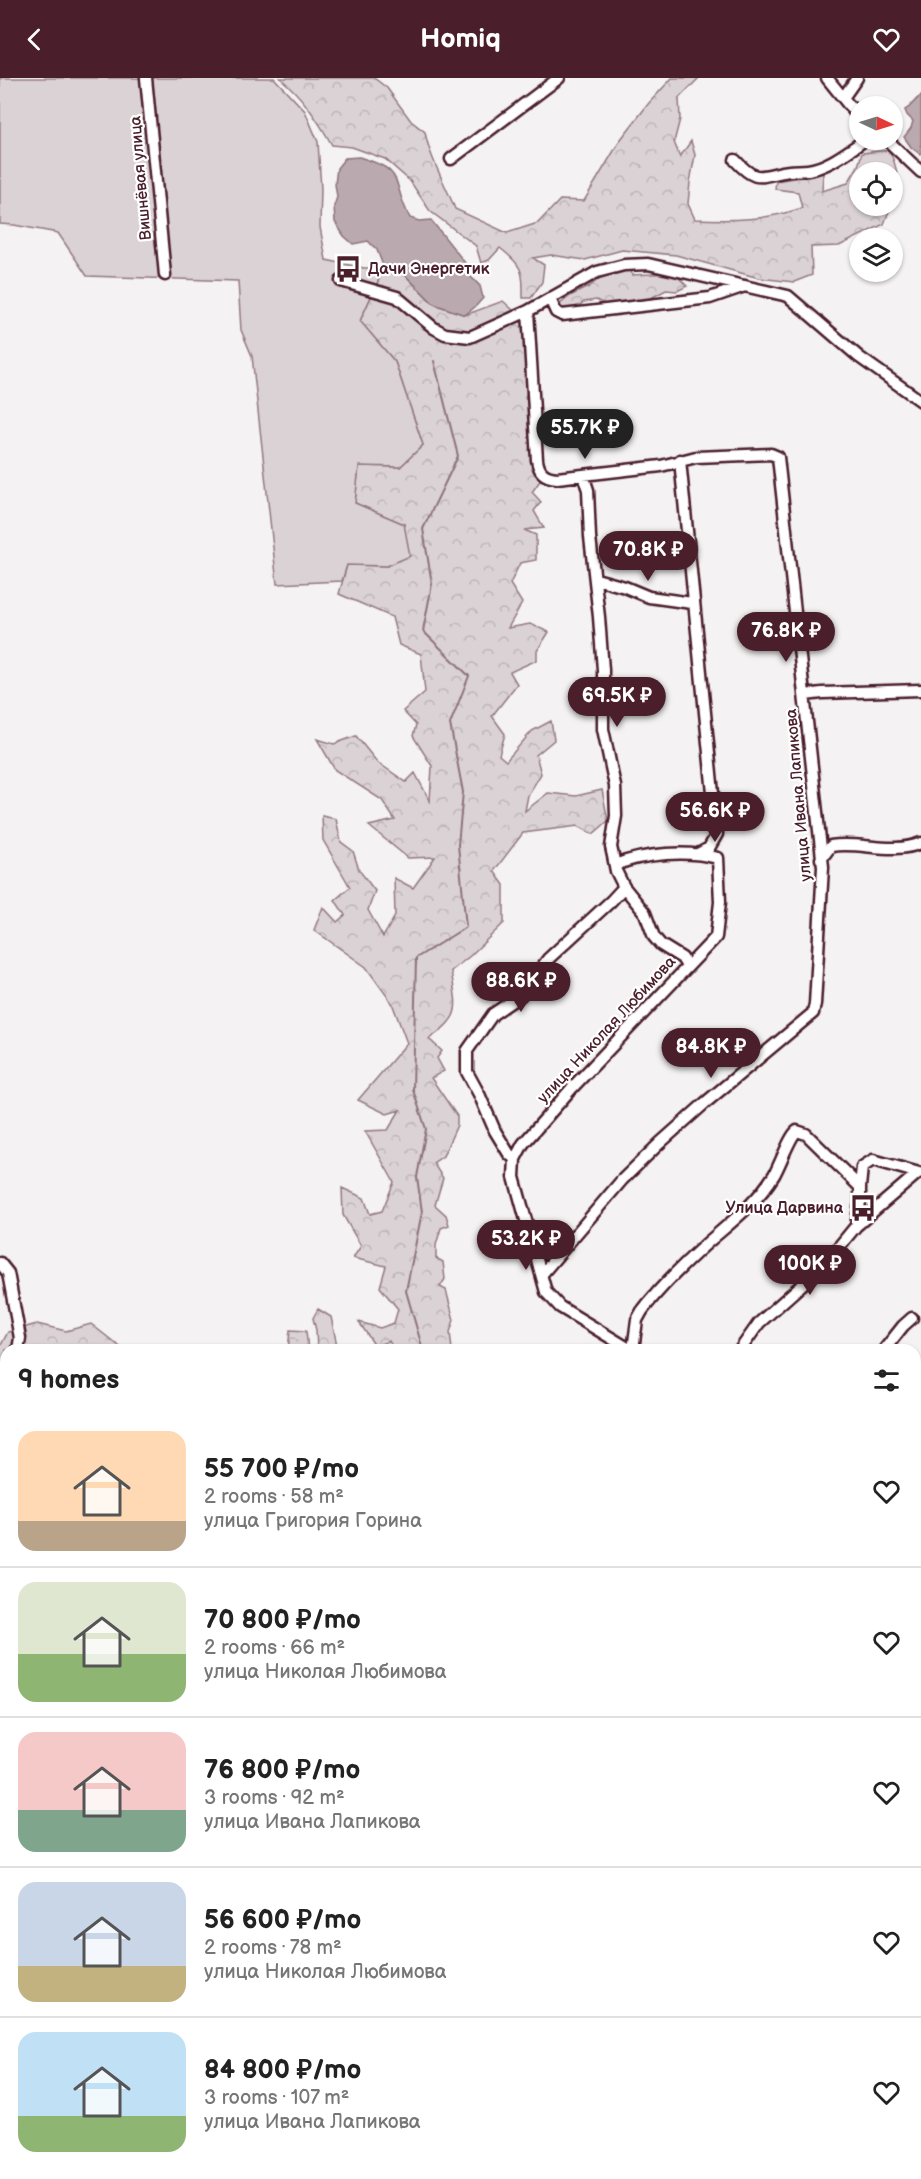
<!DOCTYPE html>
<html lang="en">
<head>
<meta charset="utf-8">
<style>
	:root { --surface:#fff; --page:#f2f2f2; --text:#222; --muted:#767676; --line:#e0e0e0; --accent:#4a1f2b }
	body { margin:0; font-family:"Balsamiq Sans",sans-serif; background:var(--page); color:var(--text); height:100vh; display:flex; flex-direction:column; font-size:22px; white-space:nowrap }
	* { box-sizing:border-box; margin:0 }
	p { font-size:20px; color:var(--muted) }
	.icon { flex:none; width:33px; height:33px; fill:none; stroke:currentColor; stroke-width:2; stroke-linecap:round; stroke-linejoin:round }
	.map { position:relative; flex:1; overflow:hidden }
	.panel { position:absolute; left:0px; top:1266px; width:921px; height:836px; display:flex; flex-direction:column; background:var(--surface); border-radius:18px 18px 0 0; box-shadow:0 2px 4px #0004 }
	.panel>* { flex:none }
	.needle { width:39px; rotate:94deg }
	.tools { position:absolute; left:849px; top:18px; display:grid; gap:12px }
	.tools a { display:grid; place-items:center; width:54px; height:54px; border-radius:50%; background:var(--surface); box-shadow:0 2px 4px #0004; font-size:30px }
	.price { position:absolute; translate:-50% -51px; padding:0 14px; border-radius:21px; background:var(--accent); color:#fff; font-size:20px; line-height:39px; filter:drop-shadow(0 2px 3px #0008) }
	.price::after { content:''; position:absolute; left:50%; top:36px; width:18px; height:14px; margin-left:-9px; background:inherit; clip-path:polygon(0 0,100% 0,50% 100%) }
	.price.on { background:#222; color:#fff }
	ul { padding:0; list-style:none }
	li { display:flex; align-items:center; gap:18px; height:150px; padding:0 18px }
	li+li { border-top:2px solid var(--line) }
	li span { display:grid; place-items:center; flex:none; width:168px; height:120px; border-radius:18px; color:#555 }
	li>.icon { margin-inline-start:auto }
	span .icon { width:72px; height:72px; fill:#fffc; stroke-width:1 }
	li b { font-size:26px }
	h2 { display:flex; justify-content:space-between; align-items:center; height:72px; padding:0 18px; font-size:26px }
	header { display:flex; justify-content:space-between; align-items:center; height:78px; padding:0 18px; background:var(--accent); color:#fff; font-size:27px; font-weight:700 }
	.map>svg:first-child { display:block }
	.forest { fill:url(#forest-crowns); stroke:#927880; stroke-width:1.5 }
	.green { fill:#dbd2d5; stroke:#927880; stroke-width:1.5 }
	.water { fill:#baa9ae; stroke:#8d727a; stroke-width:1.5 }
	.lines { fill:none; stroke-linecap:round; stroke-linejoin:round }
	.stream { stroke:#8d727a; stroke-width:2 }
	.minor-casing { stroke:#4a1f2b; stroke-width:15 }
	.minor { stroke:#fff; stroke-width:10 }
	.labels { text-anchor:middle; dominant-baseline:central; stroke-width:4.5; stroke-linejoin:round; paint-order:stroke }
	.street-label { font-size:16px; fill:#4a1f2b; stroke:#fff }
	.poi-label { font-size:16px; font-weight:bold; fill:#4a1f2b; stroke:#fff; text-anchor:start }
</style>
</head>
<body>
<header><svg class="icon" aria-label="back" viewBox="0 0 24 24"><path d="M15 5l-7 7 7 7"/></svg>Homiq<svg class="icon" aria-label="heart" viewBox="0 0 24 24"><path d="M12 20l-8-8c-3-5 5-10 8-4 3-6 11-1 8 4z"/></svg></header>
<div class="map">
<svg width="921" height="2101" viewBox="0 0 921 2101">
	<defs>
		<pattern id="forest-crowns" width="20" height="18" patternUnits="userSpaceOnUse" patternTransform="scale(1.5)"><rect width="20" height="18" fill="#dbd2d5"/><path d="M2 6a3 3 0 1 1 6 0M12 15a3 3 0 1 1 6 0" fill="none" stroke="#bdb4b7"/></pattern>
	</defs>
	<rect width="100%" height="100%" fill="#f4f2f2"/>
	<filter id="ink" filterUnits="userSpaceOnUse"><feTurbulence type="fractalNoise" baseFrequency=".0167" numOctaves="2"/><feDisplacementMap in="SourceGraphic" scale="12" xChannelSelector="R" yChannelSelector="G"/><feConvolveMatrix kernelMatrix="1 2 1 2 8 2 1 2 1" color-interpolation-filters="sRGB"/></filter>
	<g filter="url(#ink)">
		<!-- forest -->
		<path class="forest" d="M280 0H374L387 10 411 43 425 54C430 81 445 105 455 131L507 155 538 145 560 122 584 123 621 61 649 25 672 0H699L679 20 680 41 674 64 680 79 691 63 695 77 690 104 688 126 695 141C732 143 767 142 802 130L798 114 775 111 776 103 823 95 822 113 848 105 858 88 862 75 889 72C898 90 900 104 893 123L892 94H860V128H891L884 146 839 168 811 169 812 197 794 204 759 200 676 177 622 172 585 182 551 177 533 180 544 187 542 204 531 220H523C523 192 523 188 500 170L489 182 481 185 476 168 430 133 410 103 385 81 352 69 332 67C317 41 303 19 280 0Z
			M384 190 399 191 434 226 465 237 503 223 532 249V303L525 319 538 343 533 356V391L542 400 532 414 541 424 534 433 544 450 524 452 536 457V482L520 485 510 506 522 525 508 550 530 546 549 554 537 573V582L510 594 517 606 492 638 505 656 499 677 506 683 532 653 551 643 554 662 536 677 541 696 528 717 525 733 548 715 576 718 602 712 608 743 593 756 578 748 523 755 494 793 504 807V845L470 878 451 893C457 930 463 938 429 961L442 973 437 980 444 993 431 1000 457 1038V1047L443 1078 433 1085 443 1100 435 1127 446 1137 449 1147 441 1150 436 1167V1180L443 1184 445 1201 440 1209 446 1212 454 1242 450 1254 452 1272H394L389 1263 375 1268 359 1244 380 1250 394 1245 398 1231 380 1209 386 1188 353 1180 361 1168 343 1137 342 1110 364 1120 370 1136 382 1133 394 1104 365 1053 388 1052 400 1032 387 1036 358 1022 407 965 392 925 366 889 314 852 323 829 337 844 345 837 335 822 350 809 323 762 322 738 336 741 341 764 353 773 359 792 375 813 368 832 383 859 395 838 394 800 413 810 435 779 408 780 369 748 395 742 382 722 335 692 317 661 334 666 356 658 377 684 406 704 415 695 430 723 432 688 413 658 416 647 403 633 425 614 421 576 399 567 392 539 339 516 347 487 387 488 404 446 355 425 359 388 400 389 423 367 395 284 360 243Z
			M631 191 632 197 674 195 687 208 677 213 666 212 651 220 620 225 605 226 596 222 584 224 573 233H563L559 227 570 218 590 208 606 195Z
			M318 1231 331 1239 338 1272H317L316 1252 313 1240Z
			M37 1246 66 1253 91 1246 124 1272H6V1317L0 1312V1269L8 1254Z
			M290 1252 306 1253 308 1272H288Z
			M634 2096H726L711 2101H634Z"/>
		<!-- green -->
		<path class="green" d="M0 0H274L305 33 318 64 321 111 320 149 326 182 364 190H384L360 243 395 284 423 367 400 389 359 388 355 425 404 446 410 478 387 488 347 487 342 503 277 506 252 278 241 252 238 203 87 198 58 155 14 147 0 146Z"/>
		<!-- water -->
		<path class="water" d="M921 18V77L911 69 904 59 911 50 913 43 907 37 905 32C913 28 913 22 921 18Z
			M359 79C408 93 390 103 410 140L419 143 431 142 466 186 470 198 480 208 483 220 476 228 465 237 434 226 399 191 384 190 377 172 368 163 353 166 344 158 335 144 334 128 337 119 335 106 337 90 345 80Z"/>
		<g class="lines">
			<!-- stream -->
			<path class="stream" d="M423 1272 406 1213 422 1134 417 1099 426 1051 413 1012 416 880 466 849 458 767 463 714 450 646 469 598 423 553 432 506 423 451 458 378 434 283
				M652 2096 658 2101"/>
			<defs>
				<path id="minor" d="M146 0 165 197
					M827 0 860 41
					M843 20 857 0
					M887 62 921 94
					M451 81 559 0
					M735 82C758 107 760 97 789 93 795 92 801 93 808 92 829 89 848 73 865 62
					M341 203 397 219 434 250 445 256 470 259 528 233 597 194 624 187 648 186 788 218 859 279 921 323
					M550 221 556 234 562 237 710 220 745 208
					M528 233 537 382C539 394 544 399 557 400L661 388 696 379 771 376 778 379 823 789 815 926 813 935 705 1025 660 1065 622 1102 542 1196
					M680 382 717 756 709 770 698 776
					M583 397 588 412 590 459 599 539 603 592V651L615 708 616 738 611 769 613 778 616 793 624 809 645 835 654 859 661 867 682 880 687 888
					M596 501 625 509 649 519 692 525
					M805 617 822 615 921 612
					M821 781 831 768C859 763 893 777 921 765
					M615 787C645 775 687 772 718 780L720 824 716 859 572 1010 523 1066 515 1081 514 1099 546 1214 560 1229 631 1272
					M515 1081 509 1076 495 1053 479 1016 467 994V973L493 936 521 917 548 881 611 823 624 809
					M860 1109 862 1089 873 1082 919 1095
					M0 1185 8 1195 20 1260 18 1272
					M633 1272 637 1242 642 1233C660 1209 684 1186 706 1166 730 1145 757 1125 774 1097 780 1087 790 1058 797 1053L806 1056 860 1109V1124L856 1148
					M740 1272 759 1245 824 1187 856 1148 918 1095
					M884 1272 903 1248 912 1240
					M915 1407 921 1408
					M915 1621H921
					M915 1898 921 1892
					M0 1909 6 1890
					M915 1983 921 1987
					M609 2096 611 2101
					M904 2096H914"/>
			</defs>
			<!-- minor casing -->
			<use href="#minor" class="minor-casing"/>
			<!-- minor -->
			<use href="#minor" class="minor"/>
		</g>
	</g>
	<!-- icons -->
	<defs>
		<symbol id="bus-bare" viewBox="-9 -9 18 18"><path d="M-5-6H5V4H4V6H2V4H-2V6H-4V4H-5ZM-3.5-4V0h7V-4ZM-3.5 1.2v1.5H-2V1.2ZM2 1.2v1.5H3.5V1.2Z" fill="#4a1f2b" stroke="#fff" stroke-width="2.5" paint-order="stroke"/></symbol>
	</defs>
	<g fill-rule="evenodd">
		<use href="#bus-bare" x="329" y="172" width="38" height="38"/>
		<use href="#bus-bare" x="844" y="1111" width="38" height="38"/>
	</g>
	<g class="labels">
		<!-- street labels -->
		<g class="street-label">
			<text transform="translate(141 100) rotate(-95)">Вишнёвая улица</text>
			<text transform="translate(799 717) rotate(-95)">улица Ивана Лапикова</text>
			<text transform="translate(607 952) rotate(-47)">улица Николая Любимова</text>
		</g>
		<!-- poi labels -->
		<g class="poi-label">
			<text x="368" y="191">Дачи Энергетик</text>
			<text x="843" y="1130" text-anchor="end">Улица Дарвина</text>
		</g>
	</g>
</svg>
<div class="tools">
<a><svg class="needle" viewBox="-14 -14 28 28"><path d="M0-13l5 13h-10z" fill="#e53935"/><path d="M0 13l5-13h-10z" fill="#767676"/></svg></a>
<a><svg class="icon" aria-label="locate" viewBox="0 0 24 24"><circle cx="12" cy="12" r="6"/><path d="M12 2v4M12 18v4M2 12h4M18 12h4"/></svg></a>
<a><svg class="icon" aria-label="layers" viewBox="0 0 24 24"><path d="M12 4l9 5-9 5-9-5zM3 14l9 5 9-5"/></svg></a>
</div>
<b class="price on" style="left:585px;top:382px">55.7K ₽</b>
<b class="price" style="left:648px;top:504px">70.8K ₽</b>
<b class="price" style="left:786px;top:585px">76.8K ₽</b>
<b class="price" style="left:617px;top:650px">69.5K ₽</b>
<b class="price" style="left:715px;top:765px">56.6K ₽</b>
<b class="price" style="left:521px;top:935px">88.6K ₽</b>
<b class="price" style="left:711px;top:1001px">84.8K ₽</b>
<b class="price" style="left:526px;top:1193px">53.2K ₽</b>
<b class="price" style="left:810px;top:1218px">100K ₽</b>
<section class="panel">
<h2>9 homes<svg class="icon" aria-label="filters" viewBox="0 0 24 24"><path d="M4 7h16M4 17h16"/><circle cx="9" cy="7" r="2"/><circle cx="15" cy="17" r="2"/></svg></h2>
<ul>
<li><span style="background:linear-gradient(#ffd9b3 75%,#b9a48a 0)"><svg class="icon" aria-label="home" viewBox="0 0 24 24"><path d="M3 11l9-7 9 7M6 9v11h12V9"/></svg></span><div><b>55 700 ₽/mo</b><p>2 rooms · 58 m²</p><p>улица Григория Горина</p></div><svg class="icon" aria-label="heart" viewBox="0 0 24 24"><path d="M12 20l-8-8c-3-5 5-10 8-4 3-6 11-1 8 4z"/></svg></li>
<li><span style="background:linear-gradient(#dfe7d0 60%,#8fb573 0)"><svg class="icon" aria-label="home" viewBox="0 0 24 24"><path d="M3 11l9-7 9 7M6 9v11h12V9"/></svg></span><div><b>70 800 ₽/mo</b><p>2 rooms · 66 m²</p><p>улица Николая Любимова</p></div><svg class="icon" aria-label="heart" viewBox="0 0 24 24"><path d="M12 20l-8-8c-3-5 5-10 8-4 3-6 11-1 8 4z"/></svg></li>
<li><span style="background:linear-gradient(#f6c9c9 65%,#7fa58c 0)"><svg class="icon" aria-label="home" viewBox="0 0 24 24"><path d="M3 11l9-7 9 7M6 9v11h12V9"/></svg></span><div><b>76 800 ₽/mo</b><p>3 rooms · 92 m²</p><p>улица Ивана Лапикова</p></div><svg class="icon" aria-label="heart" viewBox="0 0 24 24"><path d="M12 20l-8-8c-3-5 5-10 8-4 3-6 11-1 8 4z"/></svg></li>
<li><span style="background:linear-gradient(#c9d6e8 70%,#c2b280 0)"><svg class="icon" aria-label="home" viewBox="0 0 24 24"><path d="M3 11l9-7 9 7M6 9v11h12V9"/></svg></span><div><b>56 600 ₽/mo</b><p>2 rooms · 78 m²</p><p>улица Николая Любимова</p></div><svg class="icon" aria-label="heart" viewBox="0 0 24 24"><path d="M12 20l-8-8c-3-5 5-10 8-4 3-6 11-1 8 4z"/></svg></li>
<li><span style="background:linear-gradient(#bfe0f5 70%,#8fb573 0)"><svg class="icon" aria-label="home" viewBox="0 0 24 24"><path d="M3 11l9-7 9 7M6 9v11h12V9"/></svg></span><div><b>84 800 ₽/mo</b><p>3 rooms · 107 m²</p><p>улица Ивана Лапикова</p></div><svg class="icon" aria-label="heart" viewBox="0 0 24 24"><path d="M12 20l-8-8c-3-5 5-10 8-4 3-6 11-1 8 4z"/></svg></li>
</ul>
</section>
</div>
</body>
</html>
